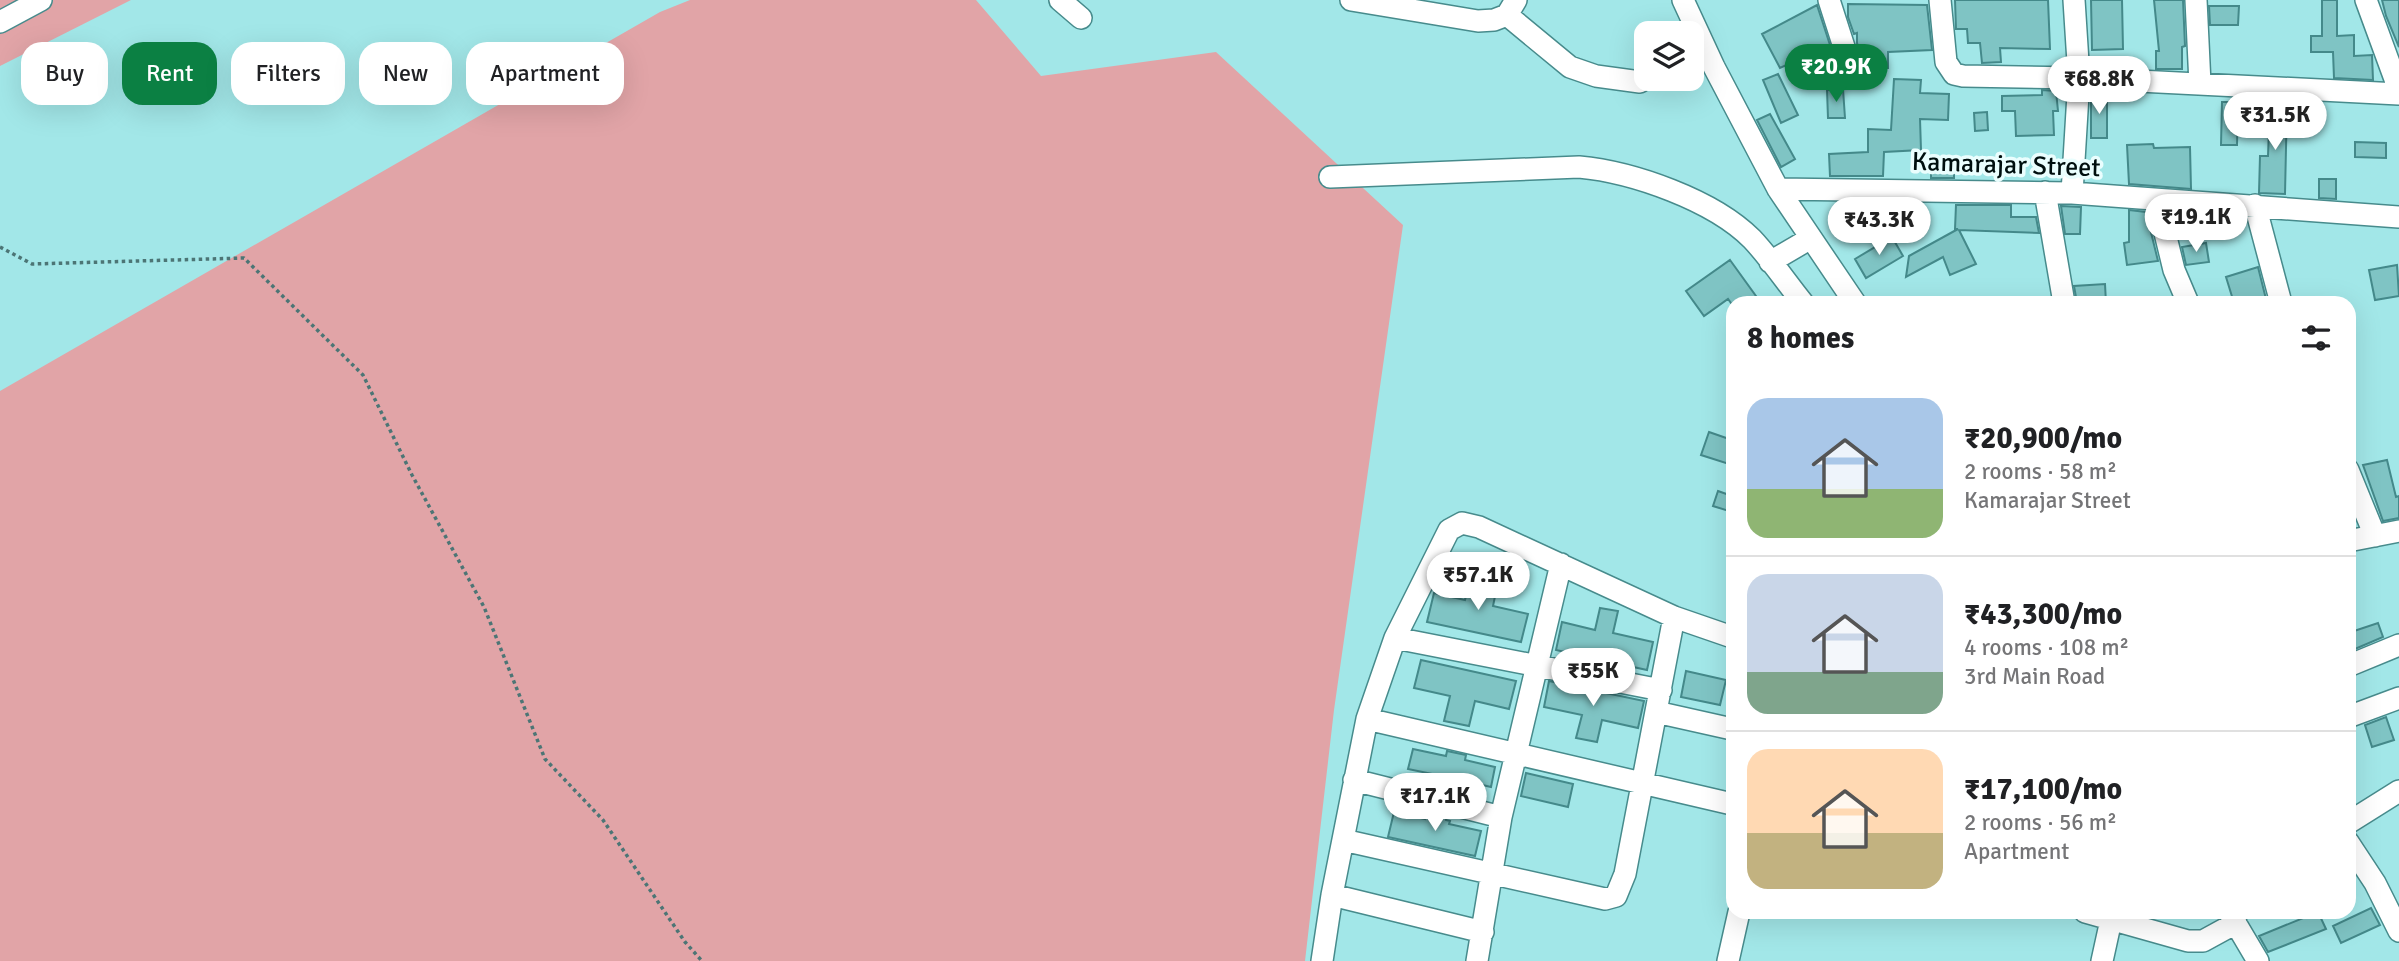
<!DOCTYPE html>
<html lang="en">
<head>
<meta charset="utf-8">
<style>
	:root { --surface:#fff; --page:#f2f2f2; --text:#202124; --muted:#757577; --line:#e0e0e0; --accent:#0b8043 }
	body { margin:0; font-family:Signika,sans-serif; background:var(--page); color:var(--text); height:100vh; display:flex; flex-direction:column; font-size:26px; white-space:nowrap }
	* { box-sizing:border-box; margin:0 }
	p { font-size:23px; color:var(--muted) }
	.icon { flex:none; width:38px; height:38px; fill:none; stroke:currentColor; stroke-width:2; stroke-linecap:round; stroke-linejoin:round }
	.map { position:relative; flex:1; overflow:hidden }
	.side { position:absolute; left:1726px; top:296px; width:630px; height:623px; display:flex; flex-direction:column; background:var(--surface); border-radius:21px; box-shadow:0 7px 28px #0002 }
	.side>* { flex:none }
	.top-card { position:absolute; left:21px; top:42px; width:665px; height:63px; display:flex; gap:14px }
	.tools { position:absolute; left:1634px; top:21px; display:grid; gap:14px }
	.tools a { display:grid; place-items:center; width:70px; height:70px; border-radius:14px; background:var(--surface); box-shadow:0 7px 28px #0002; font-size:35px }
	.price { position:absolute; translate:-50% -60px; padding:0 16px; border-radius:24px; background:#fff; color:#222; font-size:23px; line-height:46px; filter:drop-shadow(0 2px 4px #0008) }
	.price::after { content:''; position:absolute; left:50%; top:42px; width:21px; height:16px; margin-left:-10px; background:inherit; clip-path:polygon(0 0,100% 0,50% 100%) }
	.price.current { background:var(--accent); color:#fff }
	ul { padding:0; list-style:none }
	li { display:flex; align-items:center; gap:21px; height:175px; padding:0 21px }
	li+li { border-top:2px solid var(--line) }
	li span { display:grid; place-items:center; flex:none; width:196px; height:140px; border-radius:21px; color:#555 }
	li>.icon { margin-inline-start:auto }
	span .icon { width:84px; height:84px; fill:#fffc; stroke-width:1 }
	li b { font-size:30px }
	h2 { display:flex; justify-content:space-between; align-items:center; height:84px; padding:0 21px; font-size:30px }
	.tag { padding:0 24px; border-radius:21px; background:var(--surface); box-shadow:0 7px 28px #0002; font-size:24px; line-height:63px }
	.tag.current { background:var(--accent); color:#fff }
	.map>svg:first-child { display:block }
	.green { fill:#e1a4a7 }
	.building { fill:#7fc4c4; stroke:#44898a; stroke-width:2 }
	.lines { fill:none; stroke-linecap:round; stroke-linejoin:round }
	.minor-casing { stroke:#478b8c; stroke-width:24 }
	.path { stroke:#4c7575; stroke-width:3.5; stroke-dasharray:3.5 3.5; stroke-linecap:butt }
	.minor { stroke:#fff; stroke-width:21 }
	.labels { text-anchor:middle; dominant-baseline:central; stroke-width:7; stroke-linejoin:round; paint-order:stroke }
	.street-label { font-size:26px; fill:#000f0f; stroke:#eafefe }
</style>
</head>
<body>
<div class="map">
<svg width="2399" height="961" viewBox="0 0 2399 961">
	<rect width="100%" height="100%" fill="#a2e7e8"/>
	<!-- green -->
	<path class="green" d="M0 0H131L0 66Z
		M690 0H976L1041 76 1216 52 1403 225 1334 710 1305 961H0V391L660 12Z"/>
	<!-- building -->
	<path class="building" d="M1955 0H2048L2050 49 2000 48 2001 62 1982 63 1980 43H1968L1967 29H1956Z
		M2091 0H2122L2123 49 2092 50Z
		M2154 0H2183L2185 46 2182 47V69H2156V51H2159Z
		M2322 0H2337V36L2354 35V56L2372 55 2373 80 2334 78 2333 52H2311V36H2322Z
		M2382 0H2399V47L2386 16Z
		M1848 4 1927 5 1932 50 1888 52V68H1865L1857 43V33L1854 34 1848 17Z
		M1817 5 1830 45 1780 68 1762 34Z
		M2209 6H2239L2238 25H2210Z
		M1778 74 1798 115 1781 123 1763 80Z
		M1894 79 1921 80 1920 93 1949 94 1948 120 1920 119 1921 150 1884 152 1883 176H1830L1829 154 1868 152V129L1891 130Z
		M1843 89 1845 118H1828L1827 90Z
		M2042 90 2056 91 2058 111H2053L2054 135 2016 136 2015 111H2002V96L2042 95Z
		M2091 94H2107V138H2091Z
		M2270 101 2287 102 2285 194 2259 193 2260 156H2268Z
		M2222 102H2238L2237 145H2221Z
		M1987 112 1988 130 1975 131 1974 113Z
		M1770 114 1795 159 1781 167 1757 120Z
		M2355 142 2386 143V158L2355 157Z
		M2153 144 2154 148 2190 147 2191 189 2129 184 2127 145Z
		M1931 158H1954V178H1931Z
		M2319 179H2336V199L2319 198Z
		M1956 205H2011V217H2036L2039 233 1959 230 1976 264 1950 275 1943 257 1906 277 1909 256 1958 229H1955Z
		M2061 206 2081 207 2080 234H2065Z
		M2129 210 2146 212 2158 261 2127 265 2124 243 2129 242Z
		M1892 237 1903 256 1866 278 1855 259Z
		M2206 243 2209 262 2186 265 2182 247Z
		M1730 260 1761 303H1731L1728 299 1704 316 1686 291Z
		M2397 265 2399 296 2375 300 2369 270Z
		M2258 267 2267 303H2234L2226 277Z
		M2105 284 2106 303H2077L2074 286Z
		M1709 432 1732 440V465L1701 455Z
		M2387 460 2396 497 2399 496V518L2383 521 2363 465Z
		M1718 491 1732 496V512L1713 506Z
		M1471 576 1498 582 1493 606 1528 614 1521 642 1427 622 1434 593 1465 600Z
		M1600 608 1618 611 1613 633 1653 642 1647 670 1556 650 1562 622 1595 630Z
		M2378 623 2383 637 2348 652V633Z
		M1421 660 1516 681 1509 709 1475 701 1469 726 1444 721 1450 696 1414 688Z
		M1686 671 1726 680 1720 705 1681 697Z
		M1549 681 1644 701 1638 728 1602 720 1597 742 1576 738 1582 715 1544 707Z
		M2386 717 2394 740 2372 747 2365 725Z
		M1413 749 1446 756 1447 751 1466 755 1465 760 1495 767 1491 787 1461 780 1459 790 1440 786 1442 776 1408 769Z
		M1526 773 1573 784 1568 807 1521 796Z
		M1394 812 1425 819 1426 815 1432 816 1433 813 1446 817V820L1450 821 1449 824 1481 831 1475 856 1388 837Z
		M2371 908 2380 925 2341 943 2333 926Z
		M2318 912 2326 929 2268 952 2259 936Z"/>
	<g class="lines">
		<defs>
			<path id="minor" d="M1060 0 1081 18
				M1351 0 1478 21 1494 20 1507 15 1516 0
				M1683 0 1714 67 1778 189 1855 303
				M1829 0 1852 72
				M1940 0 1946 62 1954 74 1963 76 2079 78 2399 94
				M2196 0 2200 84
				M2366 0 2399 90
				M1507 15 1570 67 1596 76 1640 82
				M0 22 41 0
				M1330 177 1579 167C1633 172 1713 200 1752 239 1770 258 1786 282 1803 303
				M1778 189 2072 193 2399 217
				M2045 192 2064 303
				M2072 193 2079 78 2074 0
				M2157 200 2174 270 2188 303
				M2255 205 2281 303
				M1770 262 1811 238
				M2348 470 2375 536
				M2348 541 2399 531
				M1395 638 1661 690
				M2348 666 2399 645
				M1656 712 1732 729
				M2348 717 2399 698
				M1367 719 1732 804
				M1354 780 1501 817
				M2348 823 2399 791
				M1343 840 1605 899 1616 896 1625 874 1674 617
				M2348 842 2375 883 2399 931
				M1332 895 1483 932
				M2085 912 2188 941H2203L2236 923
				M2229 912 2258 961
				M1322 961 1332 895 1367 719 1395 638 1449 530 1462 523 1479 527 1674 617 1732 637
				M1477 961 1501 817 1561 564
				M1728 961 1739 912
				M2102 961 2111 920"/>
		</defs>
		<!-- minor casing -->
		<use href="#minor" class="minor-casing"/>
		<!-- path -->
		<path class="path" d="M0 247 32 264 244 258 363 375 412 475 484 607 545 759 603 820 685 942 702 961"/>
		<!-- minor -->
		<use href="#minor" class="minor"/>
	</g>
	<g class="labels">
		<!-- street labels -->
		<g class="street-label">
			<text transform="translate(2006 165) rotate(2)">Kamarajar Street</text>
		</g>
	</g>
</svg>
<div class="tools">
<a><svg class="icon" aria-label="layers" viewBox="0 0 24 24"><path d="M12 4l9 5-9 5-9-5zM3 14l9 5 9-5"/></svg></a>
</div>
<b class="price current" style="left:1836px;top:104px">₹20.9K</b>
<b class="price" style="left:2099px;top:116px">₹68.8K</b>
<b class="price" style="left:2275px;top:152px">₹31.5K</b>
<b class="price" style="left:2196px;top:254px">₹19.1K</b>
<b class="price" style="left:1879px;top:257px">₹43.3K</b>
<b class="price" style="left:1478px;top:612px">₹57.1K</b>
<b class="price" style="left:1593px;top:708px">₹55K</b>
<b class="price" style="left:1435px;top:833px">₹17.1K</b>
<div class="top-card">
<a class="tag">Buy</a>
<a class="tag current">Rent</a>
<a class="tag">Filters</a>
<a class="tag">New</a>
<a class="tag">Apartment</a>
</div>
<section class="side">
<h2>8 homes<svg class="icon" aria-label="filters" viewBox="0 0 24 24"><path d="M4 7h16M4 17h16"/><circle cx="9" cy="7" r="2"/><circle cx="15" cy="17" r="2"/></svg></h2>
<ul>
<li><span style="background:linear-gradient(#a9c7e8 65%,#8fb573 0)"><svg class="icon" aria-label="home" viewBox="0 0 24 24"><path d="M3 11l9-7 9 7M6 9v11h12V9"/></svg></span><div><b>₹20,900/mo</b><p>2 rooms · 58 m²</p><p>Kamarajar Street</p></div></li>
<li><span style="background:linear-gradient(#c9d6e8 70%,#7fa58c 0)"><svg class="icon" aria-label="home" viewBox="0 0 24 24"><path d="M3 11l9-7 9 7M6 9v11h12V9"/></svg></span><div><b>₹43,300/mo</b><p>4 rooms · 108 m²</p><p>3rd Main Road</p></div></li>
<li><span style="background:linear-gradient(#ffd9b3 60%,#c2b280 0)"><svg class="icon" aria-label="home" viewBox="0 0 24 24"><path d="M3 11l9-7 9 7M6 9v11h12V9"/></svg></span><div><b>₹17,100/mo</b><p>2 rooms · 56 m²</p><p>Apartment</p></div></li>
</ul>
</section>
</div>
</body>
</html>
